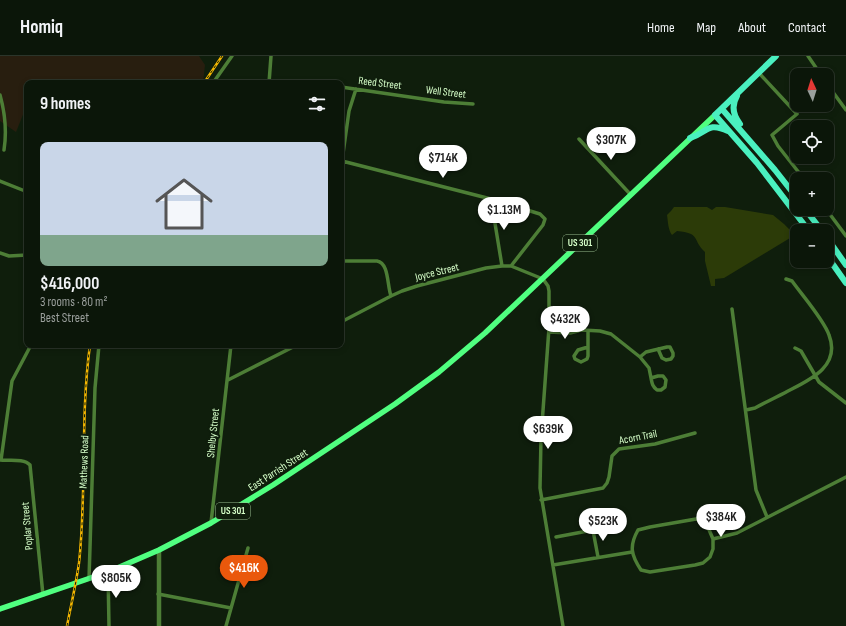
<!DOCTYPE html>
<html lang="en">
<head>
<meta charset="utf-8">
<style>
	:root { --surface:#0b1609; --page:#192317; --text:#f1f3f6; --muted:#9a9f9c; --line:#2b352a; --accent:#ea580c }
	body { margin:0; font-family:"Sofia Sans Condensed",sans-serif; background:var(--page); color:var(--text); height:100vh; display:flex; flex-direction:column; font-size:15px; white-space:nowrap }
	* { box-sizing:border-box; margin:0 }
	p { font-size:13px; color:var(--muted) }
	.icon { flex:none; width:22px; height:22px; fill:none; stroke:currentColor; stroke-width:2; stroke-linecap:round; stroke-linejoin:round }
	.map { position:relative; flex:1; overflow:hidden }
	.details { position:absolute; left:24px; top:24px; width:320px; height:268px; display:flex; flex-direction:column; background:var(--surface); border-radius:8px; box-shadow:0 2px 6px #0003,0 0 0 1px var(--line) }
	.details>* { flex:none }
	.needle { width:26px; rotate:356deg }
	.controls { position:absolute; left:790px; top:12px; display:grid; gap:8px }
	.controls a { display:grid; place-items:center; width:44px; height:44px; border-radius:8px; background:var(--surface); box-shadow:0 2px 6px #0003,0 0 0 1px var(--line); font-size:20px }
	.price { position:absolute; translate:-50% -34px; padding:0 9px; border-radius:14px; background:#fff; color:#222; font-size:13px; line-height:26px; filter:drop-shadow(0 1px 2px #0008) }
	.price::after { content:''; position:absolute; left:50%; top:24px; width:12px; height:9px; margin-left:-6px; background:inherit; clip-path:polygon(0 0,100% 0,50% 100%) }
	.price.current { background:var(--accent); color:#fff }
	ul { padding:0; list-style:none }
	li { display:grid; align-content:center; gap:8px; height:212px; padding:0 16px }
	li+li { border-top:1px solid var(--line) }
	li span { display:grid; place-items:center; height:124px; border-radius:8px; color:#555 }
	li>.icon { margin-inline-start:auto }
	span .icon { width:72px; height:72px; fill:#fffc; stroke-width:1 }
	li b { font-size:17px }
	h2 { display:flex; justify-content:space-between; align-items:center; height:48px; padding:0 16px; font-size:17px }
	header { display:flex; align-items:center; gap:24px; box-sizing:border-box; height:56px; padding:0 20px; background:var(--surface); border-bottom:1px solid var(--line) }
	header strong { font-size:19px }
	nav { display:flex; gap:22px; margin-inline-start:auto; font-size:14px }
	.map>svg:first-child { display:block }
	.green { fill:#281e0f }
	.water { fill:#2c3b08 }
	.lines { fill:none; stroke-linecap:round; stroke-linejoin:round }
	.minor { stroke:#4d7e36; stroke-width:3.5 }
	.tertiary { stroke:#4d7e36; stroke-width:4.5 }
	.primary { stroke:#50ff80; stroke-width:5.5 }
	.trunk { stroke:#4af0c0; stroke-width:6 }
	.rail-casing { stroke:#f4b600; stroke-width:2.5 }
	.rail { stroke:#0f1e0c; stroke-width:1; stroke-dasharray:3; stroke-linecap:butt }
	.labels { text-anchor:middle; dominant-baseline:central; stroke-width:4; stroke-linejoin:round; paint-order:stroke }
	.shield { fill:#0f1e0c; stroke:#9abc90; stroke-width:1 }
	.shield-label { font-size:10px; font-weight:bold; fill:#d6ffc9 }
	.street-label { font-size:11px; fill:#d6ffc9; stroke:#0f1e0c }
</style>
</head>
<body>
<header>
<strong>Homiq</strong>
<nav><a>Home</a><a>Map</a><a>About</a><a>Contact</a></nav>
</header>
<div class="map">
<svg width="846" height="570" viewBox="0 0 846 570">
	<rect width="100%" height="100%" fill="#0f1e0c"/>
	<!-- green -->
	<path class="green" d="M0 0H199L205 9 203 27H27V56H24L16 76 0 65Z"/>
	<!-- water -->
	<path class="water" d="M674 151H707L712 154 716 151H725L773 159 784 168 795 179 724 222 715 223V230H711L705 205V196C692 184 701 177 677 175L672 179C668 174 668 165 667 159L671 155Z"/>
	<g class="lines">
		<!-- minor -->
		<path class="minor" d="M808 0 821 19
			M759 17 797 58 772 79 778 90 804 123
			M213 27 232 0
			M269 27 271 0
			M293 27H311
			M827 28 846 54
			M341 31 444 46 473 48
			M0 39C5 57 7 75 4 94
			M579 83 631 139
			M342 105 491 143 540 158 545 163 543 169 511 210
			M341 112 349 55 356 33
			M0 125 25 135
			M491 143 502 210
			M826 153 846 180
			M0 197 9 200 27 199
			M341 205H377C389 207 387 229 391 240
			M732 253 756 434 767 461
			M341 266 391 240 402 235 417 230 486 212 502 210H511L543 223 548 230 549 235V272L541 382 540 432 563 570
			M549 272 600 275 611 278 640 301 649 312 651 322
			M588 275V300L587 303 581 306 575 303 574 300 578 294 588 291
			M549 276 570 277 578 275
			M795 292 801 295 819 326 846 347
			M640 301 646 296 667 291H670L673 297V300L671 303 666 304 662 302 658 293
			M658 320H663L666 324 665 331 661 334H657C652 330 652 327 651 322Z
			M228 324 297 289
			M746 354 755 352C766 346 777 341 788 335 810 324 841 310 829 279 824 264 802 239 792 225L786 223
			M0 404C9 405 24 402 30 409L43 539
			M1 404 12 325 31 289
			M541 444 603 432 607 427 609 421 612 400 619 393 655 388 695 377
			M696 463 701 464 707 469 713 483V493L710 501 703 507 695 509 650 516 641 514C631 499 629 490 638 474L650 471Z
			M591 464 598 501
			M211 467 231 289
			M556 481 593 474
			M713 483 737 477 846 421
			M553 509 632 496
			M108 516 109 570
			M89 523 95 332 99 289
			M158 538 231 552
			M226 570 248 492"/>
		<!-- tertiary -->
		<path class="tertiary" d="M159 570V494"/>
		<!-- primary -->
		<path class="primary" d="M0 553 108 516 159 494 211 467 273 429 395 348 439 316 485 277 715 59"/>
		<!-- trunk -->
		<path class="trunk" d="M776 0 715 59 757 107 809 175
			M737 40C731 50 733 59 740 68
			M722 53 775 114 797 142
			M690 82C707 77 707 65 728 75
			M805 153 822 175
			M827 182 846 209
			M827 200 846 227"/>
		<defs>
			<path id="rail" d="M204 27 222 0
				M67 570C71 549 76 528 79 507 87 435 80 361 90 289"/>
		</defs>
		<!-- rail casing -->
		<use href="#rail" class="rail-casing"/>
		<!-- rail -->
		<use href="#rail" class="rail"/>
	</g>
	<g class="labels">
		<!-- shield labels -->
		<g class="shield">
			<rect x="563" y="179" width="34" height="16" rx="3"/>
			<rect x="216" y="447" width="34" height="16" rx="3"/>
		</g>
		<g class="shield-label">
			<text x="580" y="187">US 301</text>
			<text x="233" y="455">US 301</text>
		</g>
		<!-- street labels -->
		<g class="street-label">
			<text transform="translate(380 27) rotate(7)">Reed Street</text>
			<text transform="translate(446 36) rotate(7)">Well Street</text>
			<text transform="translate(437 216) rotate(-14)">Joyce Street</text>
			<text transform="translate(213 377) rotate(-84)">Shelby Street</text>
			<text transform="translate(638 381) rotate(-11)">Acorn Trail</text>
			<text transform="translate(84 406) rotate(-88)">Mathews Road</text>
			<text transform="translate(278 414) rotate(-33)">East Parrish Street</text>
			<text transform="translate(27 470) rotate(-95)">Poplar Street</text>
		</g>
	</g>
</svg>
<div class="controls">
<a><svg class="needle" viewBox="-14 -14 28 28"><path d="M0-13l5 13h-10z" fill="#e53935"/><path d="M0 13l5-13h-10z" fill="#9a9f9c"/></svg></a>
<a><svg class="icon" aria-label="locate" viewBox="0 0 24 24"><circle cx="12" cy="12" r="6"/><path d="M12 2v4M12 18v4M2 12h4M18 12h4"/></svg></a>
<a>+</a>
<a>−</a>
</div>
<b class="price" style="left:611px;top:105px">$307K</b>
<b class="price" style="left:443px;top:123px">$714K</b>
<b class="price" style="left:504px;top:175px">$1.13M</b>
<b class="price" style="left:565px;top:284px">$432K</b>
<b class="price" style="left:548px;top:394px">$639K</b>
<b class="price" style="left:721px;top:482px">$384K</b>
<b class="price" style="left:603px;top:486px">$523K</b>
<b class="price current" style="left:244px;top:533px">$416K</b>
<b class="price" style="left:116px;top:543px">$805K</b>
<section class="details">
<h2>9 homes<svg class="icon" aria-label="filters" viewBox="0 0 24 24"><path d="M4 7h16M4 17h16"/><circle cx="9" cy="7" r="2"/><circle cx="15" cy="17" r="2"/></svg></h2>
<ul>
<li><span style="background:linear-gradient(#c9d6e8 75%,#7fa58c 0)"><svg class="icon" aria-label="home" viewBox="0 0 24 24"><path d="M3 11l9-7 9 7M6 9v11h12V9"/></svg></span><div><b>$416,000</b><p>3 rooms · 80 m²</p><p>Best Street</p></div></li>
</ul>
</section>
</div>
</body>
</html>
